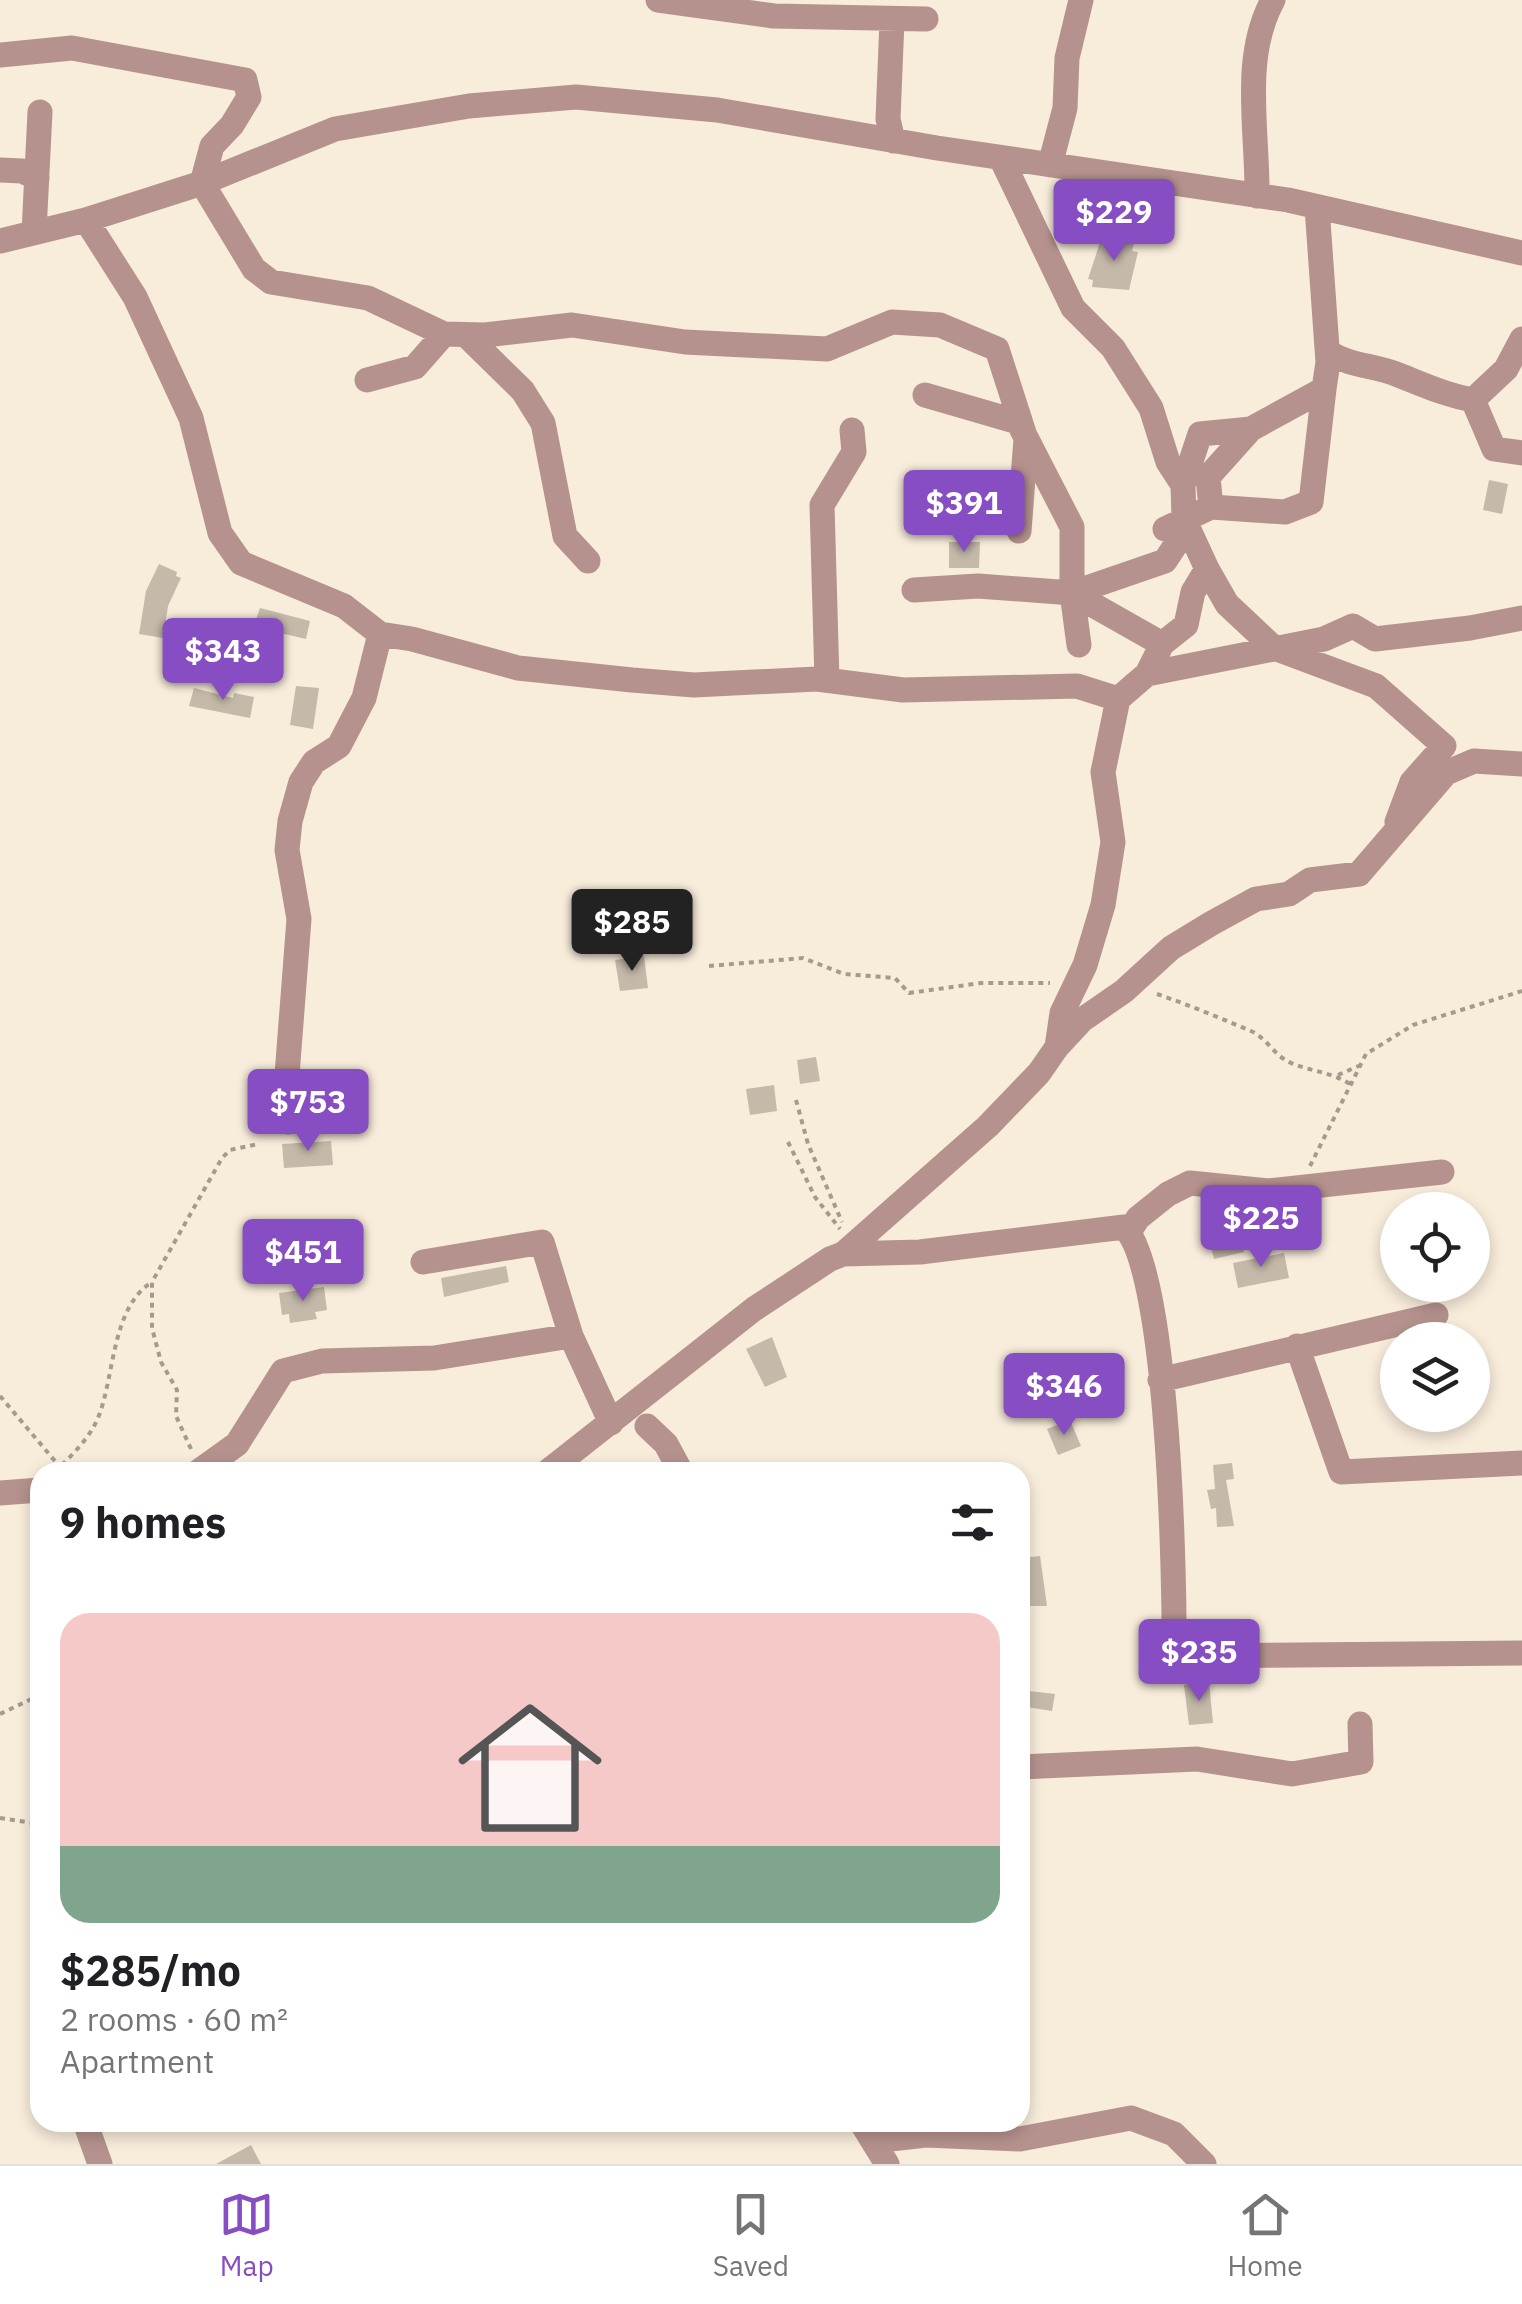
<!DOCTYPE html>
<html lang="en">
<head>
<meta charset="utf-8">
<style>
	:root { --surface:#fff; --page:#f2f2f2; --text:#202124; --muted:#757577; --line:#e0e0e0; --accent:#874dc3 }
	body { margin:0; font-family:"IBM Plex Sans",sans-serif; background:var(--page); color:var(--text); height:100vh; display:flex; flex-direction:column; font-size:38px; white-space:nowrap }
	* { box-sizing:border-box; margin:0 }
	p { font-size:32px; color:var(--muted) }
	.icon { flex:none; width:55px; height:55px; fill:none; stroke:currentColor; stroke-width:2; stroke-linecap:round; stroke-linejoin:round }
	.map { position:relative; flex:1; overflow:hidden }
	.panel { position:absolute; left:30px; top:1462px; width:1000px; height:670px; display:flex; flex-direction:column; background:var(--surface); border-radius:30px; box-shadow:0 5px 15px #0003 }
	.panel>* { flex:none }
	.fabs { position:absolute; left:1380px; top:1192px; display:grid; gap:20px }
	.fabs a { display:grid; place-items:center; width:110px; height:110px; border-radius:50%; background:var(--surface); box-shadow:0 5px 15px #0003; font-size:50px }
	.price { position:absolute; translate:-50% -85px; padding:0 22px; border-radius:10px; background:var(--accent); color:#fff; font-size:32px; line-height:65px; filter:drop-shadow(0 2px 5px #0008) }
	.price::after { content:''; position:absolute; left:50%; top:60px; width:30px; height:22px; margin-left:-15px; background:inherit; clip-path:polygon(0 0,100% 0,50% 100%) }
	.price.current { background:#222; color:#fff }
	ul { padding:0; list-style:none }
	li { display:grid; align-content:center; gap:20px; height:530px; padding:0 30px }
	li+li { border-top:2px solid var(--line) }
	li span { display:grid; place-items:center; height:310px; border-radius:30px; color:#555 }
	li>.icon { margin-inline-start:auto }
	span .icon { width:180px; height:180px; fill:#fffc; stroke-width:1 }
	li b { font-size:42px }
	h2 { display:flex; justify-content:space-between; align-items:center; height:120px; padding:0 30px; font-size:42px }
	.tab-bar { display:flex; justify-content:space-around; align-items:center; height:140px; border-top:2px solid var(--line); background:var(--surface); font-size:28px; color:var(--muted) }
	.tab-bar a { display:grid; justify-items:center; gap:5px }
	.tab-bar .current { color:var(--accent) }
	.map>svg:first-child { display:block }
	.building { fill:#c5baaa }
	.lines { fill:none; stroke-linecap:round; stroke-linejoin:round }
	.path { stroke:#a39b8e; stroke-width:4; stroke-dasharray:5 5; stroke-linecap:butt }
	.street { stroke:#b5928e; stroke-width:25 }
</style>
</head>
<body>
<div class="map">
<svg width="1522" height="2164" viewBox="0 0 1522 2164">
	<rect width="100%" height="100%" fill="#f8ecdb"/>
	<!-- building -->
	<path class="building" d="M1103 233 1134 243 1132 251 1138 252 1129 290 1092 287 1093 280 1088 279Z
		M1489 480 1508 484 1502 514 1483 510Z
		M949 542H980L979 568H949Z
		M159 564 177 572 176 576 181 578 168 606 163 638 139 634 146 591Z
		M260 608 310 621 306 639 272 631 269 640 251 634Z
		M296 686 319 688 313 729 290 725Z
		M194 688 233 698 234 693 254 697 250 718 189 706Z
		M644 956 648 988 620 991 615 960Z
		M816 1057 820 1081 800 1084 797 1060Z
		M774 1085 777 1111 750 1115 746 1089Z
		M331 1141 333 1165 284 1168 282 1144Z
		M1241 1235 1244 1252 1214 1259 1210 1242Z
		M1284 1253 1289 1278 1238 1288 1233 1263Z
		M506 1266 509 1282 444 1297 441 1278Z
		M324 1287 327 1310 315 1312 317 1319 290 1323 289 1314 282 1315 279 1293Z
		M772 1337 787 1377 765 1387 746 1349Z
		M1070 1420 1081 1446 1058 1455 1047 1429Z
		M1232 1463 1234 1479 1226 1480 1234 1526 1217 1527 1216 1508 1211 1509 1207 1490 1215 1489 1213 1465Z
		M1040 1556 1047 1606H1021L1020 1558Z
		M1209 1682 1213 1723 1189 1725 1184 1685Z
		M1020 1690 1055 1694 1052 1711 1020 1706Z
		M251 2145 261 2164H216Z"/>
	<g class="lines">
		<!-- path -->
		<path class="path" d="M709 966 803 958 844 974 895 978 909 993 981 983H1050
			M1157 994C1189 1005 1220 1018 1251 1031 1265 1037 1274 1054 1287 1061 1309 1072 1332 1071 1353 1086
			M1338 1075 1361 1065
			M796 1100 808 1144 842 1222
			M788 1142 815 1197 840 1229
			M1310 1166 1366 1054 1413 1025 1522 991
			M0 1396 60 1467
			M191 1449 176 1416 177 1390 161 1362 152 1328V1282L222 1158 230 1150 258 1144
			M55 1472C71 1456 89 1439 98 1418 115 1376 111 1308 152 1282
			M0 1714 40 1695
			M0 1818 40 1824"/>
		<!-- street -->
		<path class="street" d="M658 0 774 16 926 19
			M892 20 888 119 893 141
			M0 55 72 48 245 80 249 97 232 125 212 146 202 183 254 269 271 282 368 298 444 334 485 335 572 325 685 342 827 349 892 322 940 325 997 349 1026 439 1019 531
			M1050 165 1065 108 1067 58 1081 0
			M0 170 22 171 37 178
			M1257 196C1258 132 1241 58 1273 0
			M86 220 135 297 191 418 220 533 241 563 344 606 380 634 412 639 518 668 632 680 694 685 817 679 903 690 1077 686 1118 699
			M34 232 40 112
			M0 241 86 220 202 183 335 129 469 106 576 97 717 110 937 148 1288 200 1522 253
			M466 335 523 391 543 423 565 536 588 561
			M1328 352C1350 366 1372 365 1396 374 1422 384 1445 395 1473 400L1494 449 1522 453
			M367 380 415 367 444 334
			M925 395 1018 422 1072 527V593L1079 645
			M1473 400 1506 369 1522 339
			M1183 485 1200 434 1251 429
			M1211 507 1285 512 1311 502 1324 389
			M1165 529 1211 507 1208 477 1251 429 1324 389 1328 362 1317 207
			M1207 569 1227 604 1274 648 1376 686 1444 746 1412 782 1397 822
			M914 590 978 586 1072 593 1165 561 1188 526
			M1072 593 1162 644
			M1147 674 1324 639 1353 626 1375 639 1470 628 1522 618
			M827 680 822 505 854 452 852 430
			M1057 1047 1082 1020 1124 991 1171 948 1212 923 1256 899 1289 894 1310 880 1359 874 1446 773 1474 761 1522 764
			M288 1122 287 1075 299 919 287 850 290 821 301 782 314 762 339 746 364 698 380 634
			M1129 1232 1138 1218 1168 1194 1190 1183 1268 1191 1442 1172
			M843 1254 988 1126 1039 1073 1057 1047 1062 1013 1085 965 1103 905 1113 842 1103 772 1118 699 1147 674 1162 644 1186 625 1193 592 1207 569 1184 519 1183 485 1168 462 1151 408 1113 348 1073 308 1001 158
			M423 1262 542 1242 571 1336 611 1423
			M1297 1346 1341 1472 1522 1463
			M1160 1380 1436 1315
			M647 1426 666 1444 681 1472
			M198 1472 237 1444 283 1371 322 1361 434 1358 571 1336
			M547 1472 754 1309 830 1259 843 1254 920 1252 1124 1227C1169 1270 1175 1585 1174 1656L1522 1653
			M0 1493 40 1490
			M1020 1767 1197 1759 1292 1774 1361 1762 1360 1724
			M85 2122 100 2164
			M861 2122 887 2164
			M873 2141 926 2135 1020 2139 1131 2118 1174 2134 1204 2164"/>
	</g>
</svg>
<div class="fabs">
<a><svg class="icon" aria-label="locate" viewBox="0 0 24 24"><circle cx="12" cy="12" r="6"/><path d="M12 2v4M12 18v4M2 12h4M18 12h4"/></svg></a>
<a><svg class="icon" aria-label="layers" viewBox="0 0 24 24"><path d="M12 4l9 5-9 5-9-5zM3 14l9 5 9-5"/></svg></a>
</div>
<b class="price" style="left:1114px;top:264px">$229</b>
<b class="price" style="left:964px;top:555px">$391</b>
<b class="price" style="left:223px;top:703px">$343</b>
<b class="price current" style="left:632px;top:974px">$285</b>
<b class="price" style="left:308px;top:1154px">$753</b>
<b class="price" style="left:1261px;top:1270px">$225</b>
<b class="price" style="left:303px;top:1304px">$451</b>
<b class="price" style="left:1064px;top:1438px">$346</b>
<b class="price" style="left:1199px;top:1704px">$235</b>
<section class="panel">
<h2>9 homes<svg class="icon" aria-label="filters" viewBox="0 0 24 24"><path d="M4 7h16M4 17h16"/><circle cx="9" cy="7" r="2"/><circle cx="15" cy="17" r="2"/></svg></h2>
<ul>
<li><span style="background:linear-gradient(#f6c9c9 75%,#7fa58c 0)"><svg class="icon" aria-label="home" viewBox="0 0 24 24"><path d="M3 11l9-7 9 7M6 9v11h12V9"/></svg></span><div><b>$285/mo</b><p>2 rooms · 60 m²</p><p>Apartment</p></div></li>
</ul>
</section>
</div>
<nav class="tab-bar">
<a class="current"><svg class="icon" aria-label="map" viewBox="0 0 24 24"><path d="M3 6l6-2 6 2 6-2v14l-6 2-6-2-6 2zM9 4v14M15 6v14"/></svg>Map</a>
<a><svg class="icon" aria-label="saved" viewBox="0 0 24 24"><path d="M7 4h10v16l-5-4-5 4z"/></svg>Saved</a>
<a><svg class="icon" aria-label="home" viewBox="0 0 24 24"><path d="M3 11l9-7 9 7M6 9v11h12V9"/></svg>Home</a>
</nav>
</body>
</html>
